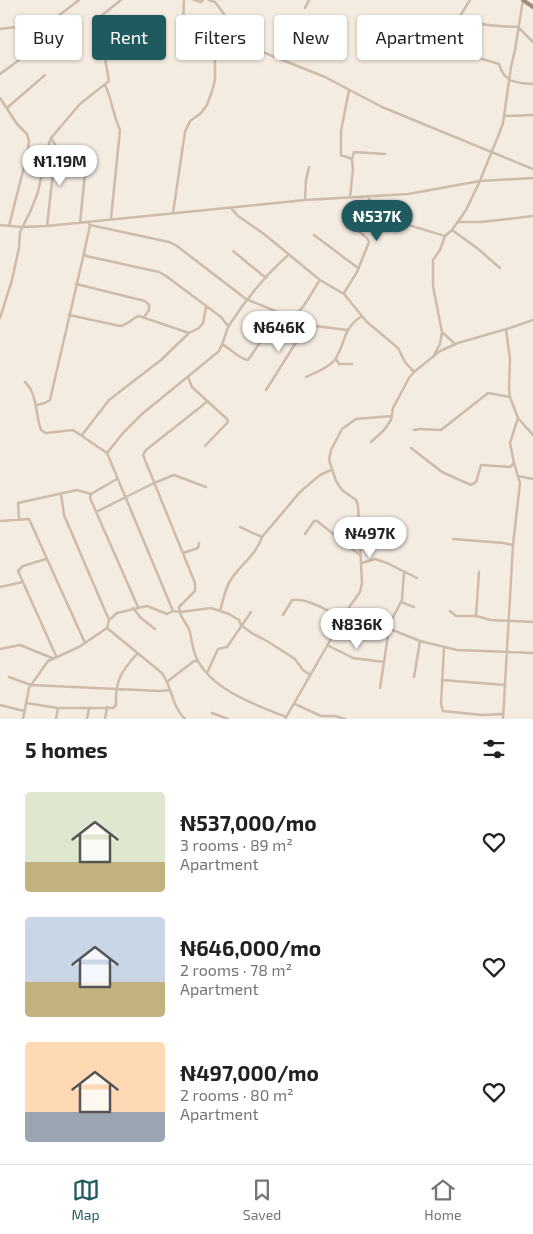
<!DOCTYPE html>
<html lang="en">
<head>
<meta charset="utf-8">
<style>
	:root { --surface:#fff; --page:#f6f6f6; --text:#202124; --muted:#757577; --line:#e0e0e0; --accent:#1f5a5e }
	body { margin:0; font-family:"Exo 2",sans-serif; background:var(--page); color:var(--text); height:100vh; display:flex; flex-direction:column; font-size:19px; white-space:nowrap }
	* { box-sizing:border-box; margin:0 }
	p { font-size:16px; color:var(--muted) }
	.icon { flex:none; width:28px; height:28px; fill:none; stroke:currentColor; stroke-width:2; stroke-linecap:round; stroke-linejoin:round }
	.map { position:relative; height:719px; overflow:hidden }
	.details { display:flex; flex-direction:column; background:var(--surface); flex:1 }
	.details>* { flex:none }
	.top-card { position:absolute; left:15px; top:15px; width:504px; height:45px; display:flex; gap:10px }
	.price { position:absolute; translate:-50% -42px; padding:0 11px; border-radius:18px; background:#fff; color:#222; font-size:16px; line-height:32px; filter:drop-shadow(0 1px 2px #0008) }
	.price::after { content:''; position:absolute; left:50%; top:30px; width:15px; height:11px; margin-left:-8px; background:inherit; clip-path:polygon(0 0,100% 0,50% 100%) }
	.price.active { background:var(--accent); color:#fff }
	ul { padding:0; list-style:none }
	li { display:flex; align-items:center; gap:15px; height:125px; padding:0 25px }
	li span { display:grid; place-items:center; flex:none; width:140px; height:100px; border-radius:5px; color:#555 }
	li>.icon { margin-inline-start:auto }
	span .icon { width:60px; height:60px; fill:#fffc; stroke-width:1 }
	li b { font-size:21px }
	h2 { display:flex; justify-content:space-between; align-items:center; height:60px; padding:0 25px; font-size:21px }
	.pill { padding:0 18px; border-radius:5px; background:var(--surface); box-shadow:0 1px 4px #0004; font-size:18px; line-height:45px }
	.pill.active { background:var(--accent); color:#fff }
	.tabs { display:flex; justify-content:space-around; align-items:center; height:70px; border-top:1px solid var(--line); background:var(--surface); font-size:14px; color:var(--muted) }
	.tabs a { display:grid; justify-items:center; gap:2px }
	.tabs .active { color:var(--accent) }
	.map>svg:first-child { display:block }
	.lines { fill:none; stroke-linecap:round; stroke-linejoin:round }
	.minor { stroke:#cdbbac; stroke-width:2.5 }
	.secondary { stroke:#a18a7d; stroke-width:4 }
</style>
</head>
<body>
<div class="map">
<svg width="533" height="719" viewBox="0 0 533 719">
	<rect width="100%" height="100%" fill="#f4ebe1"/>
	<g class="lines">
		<!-- minor -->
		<path class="minor" d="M194 0 201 2 203 0
			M470 0 460 16 459 52 499 64C504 82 515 83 533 84
			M305 8 309 0
			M460 16C485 28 492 25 518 27L533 42
			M184 17 215 33 325 77 382 107 533 169
			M183 28 184 0
			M0 29 49 23 79 0
			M0 74 30 52 36 26
			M105 85C112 99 113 115 120 130L111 219
			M349 90 341 131V155L352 159 353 169 350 197
			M0 98 17 124 27 134 29 141 27 155 9 226
			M7 108 45 75
			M505 116 533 115
			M352 159 354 152 385 154
			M368 196C375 220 425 229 445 236
			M305 200 306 180 309 167
			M231 208 238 216 264 234 320 280 344 294 367 322 398 348 405 362 414 372
			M173 213 185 132 190 121 200 114 207 105 212 91 215 80V60L212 54V44L215 33 223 20 224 14 215 2 209 0
			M88 222 90 225 169 242 177 246 246 299 290 317C304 312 311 292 320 280
			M458 222H481L533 216
			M80 223 87 154
			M0 225 22 227 47 226 305 200 408 194 480 181 533 178
			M90 225 84 253 86 256 159 272 166 276 221 317 228 326
			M47 226 56 146 51 138
			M452 230 477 248 500 268
			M314 235 358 268
			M233 251 266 278
			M76 284 145 301 149 305V310L144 317
			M344 293 357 272 369 242 367 238 352 226
			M69 315 120 326C128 325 132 318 139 316L189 333
			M291 317 307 325 347 330
			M0 318 12 280 19 248 20 232 31 210 38 192 47 149 51 138 80 104 109 81 102 42 101 16 121 0
			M506 329 510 359 509 389 510 397 518 418 533 435
			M442 332 455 344
			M223 345C232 349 237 358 248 360L280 313
			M433 357 440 344 442 332 433 286V260L440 250 445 236 452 230 466 210 479 183 499 134 503 123 511 67 515 50 523 0
			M336 359 339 364H352
			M188 377 192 387 228 420 227 423 205 446
			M306 377C314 373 331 367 336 358 346 341 343 328 362 316
			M25 382C38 395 35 414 41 430L46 433 73 430 107 453 173 611
			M266 390 307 325
			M208 401 146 450 143 455 195 583V591L179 607 180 612 211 608 229 614 239 620 241 625 253 634 267 641 295 659 303 670 310 675
			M37 405 45 403 50 400 84 253
			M414 430 420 429 441 430 488 393 510 397
			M82 435 109 400 161 360 189 333 199 328 203 323 206 307
			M371 442 384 430 391 420 393 408 409 378 414 372 440 351 458 343 510 328 533 320
			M411 448 442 472 471 485 476 482 481 465 510 467 514 463
			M107 453 123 433 142 414 218 352C225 343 224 333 230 324 246 299 266 275 288 255
			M518 476 533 479
			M117 479 91 494 90 498 138 607
			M61 493 64 515 109 620
			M96 512 154 483 174 475 206 487
			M19 519 18 503 77 490 91 494
			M0 521 29 519 85 643
			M305 534 314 521H317L361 556
			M262 537 300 492 320 475 331 470
			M453 539 503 543 513 545
			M183 553 198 548 199 543
			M46 559 23 566 18 571 56 656
			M362 563 375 559 387 563 417 578
			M0 587 23 582
			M401 602 414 607
			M133 608 141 618 155 629
			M220 611C223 601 225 589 230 581 239 566 257 554 262 537L240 527
			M450 611 456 616H476L491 620 533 622
			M283 615 292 600C309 598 329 612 343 618
			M476 616 479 572
			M107 628 162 673C173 689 171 705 185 719
			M390 629 420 641 457 650 533 653
			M327 645 353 658 384 662
			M444 648 441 704 443 711 482 715 502 714
			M0 649 20 645 52 658
			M207 673 218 649 227 647 251 612
			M9 677 31 685 160 691 170 690
			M414 677 420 641
			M442 680 505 685
			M168 681 194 661H197
			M380 688 390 623 402 600 404 571
			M26 703 58 708H113L116 705C115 680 122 670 138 653
			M295 704 321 716H335L345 719
			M0 705 24 711
			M212 713 228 719
			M23 719 29 688 48 661 79 647 107 628 109 620 117 613 147 606 167 614 173 611 180 612C181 618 186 623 189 629 192 639 192 649 197 659 212 690 256 705 286 717
			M56 719 58 708
			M87 719 89 709
			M105 719 107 707
			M285 719 350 606 360 592 362 583 358 505 356 500 342 490 336 481 329 460 331 450 342 429 356 419 392 416
			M503 719 513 545 520 483 514 463 510 443 518 418"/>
		<!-- secondary -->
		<path class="secondary" d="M523 0 533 7"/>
	</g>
</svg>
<b class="price" style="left:60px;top:187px">₦1.19M</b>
<b class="price active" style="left:377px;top:242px">₦537K</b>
<b class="price" style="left:279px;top:353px">₦646K</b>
<b class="price" style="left:370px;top:559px">₦497K</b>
<b class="price" style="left:357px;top:650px">₦836K</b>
<div class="top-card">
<a class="pill">Buy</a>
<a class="pill active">Rent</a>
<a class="pill">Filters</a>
<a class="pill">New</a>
<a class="pill">Apartment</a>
</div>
</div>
<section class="details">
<h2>5 homes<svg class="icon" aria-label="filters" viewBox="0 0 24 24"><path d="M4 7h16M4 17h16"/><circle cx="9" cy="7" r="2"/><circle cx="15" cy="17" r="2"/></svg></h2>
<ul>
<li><span style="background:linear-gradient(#dfe7d0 70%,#c2b280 0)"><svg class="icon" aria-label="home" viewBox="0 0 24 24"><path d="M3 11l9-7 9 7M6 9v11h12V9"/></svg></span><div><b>₦537,000/mo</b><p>3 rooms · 89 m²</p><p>Apartment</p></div><svg class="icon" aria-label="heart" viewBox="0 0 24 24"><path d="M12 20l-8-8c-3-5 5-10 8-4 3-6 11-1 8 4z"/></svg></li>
<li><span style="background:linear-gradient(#c9d6e8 65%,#c2b280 0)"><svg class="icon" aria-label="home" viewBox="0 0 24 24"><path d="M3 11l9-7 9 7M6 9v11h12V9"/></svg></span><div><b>₦646,000/mo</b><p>2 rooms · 78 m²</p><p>Apartment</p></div><svg class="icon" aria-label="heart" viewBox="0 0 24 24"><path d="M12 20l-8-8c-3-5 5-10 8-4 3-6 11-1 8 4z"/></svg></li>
<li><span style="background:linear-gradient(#ffd9b3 70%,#9aa5b1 0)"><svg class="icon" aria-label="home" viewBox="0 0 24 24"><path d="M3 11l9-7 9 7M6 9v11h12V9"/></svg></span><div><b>₦497,000/mo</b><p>2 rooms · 80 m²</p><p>Apartment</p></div><svg class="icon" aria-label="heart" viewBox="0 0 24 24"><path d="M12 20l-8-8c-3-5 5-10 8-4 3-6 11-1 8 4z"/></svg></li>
</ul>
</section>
<nav class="tabs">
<a class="active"><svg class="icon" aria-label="map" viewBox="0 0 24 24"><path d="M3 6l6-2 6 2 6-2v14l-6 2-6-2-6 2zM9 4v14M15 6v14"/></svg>Map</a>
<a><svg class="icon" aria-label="saved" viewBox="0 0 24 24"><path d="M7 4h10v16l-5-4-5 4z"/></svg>Saved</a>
<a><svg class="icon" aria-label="home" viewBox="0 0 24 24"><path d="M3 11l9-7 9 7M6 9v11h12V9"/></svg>Home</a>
</nav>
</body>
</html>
